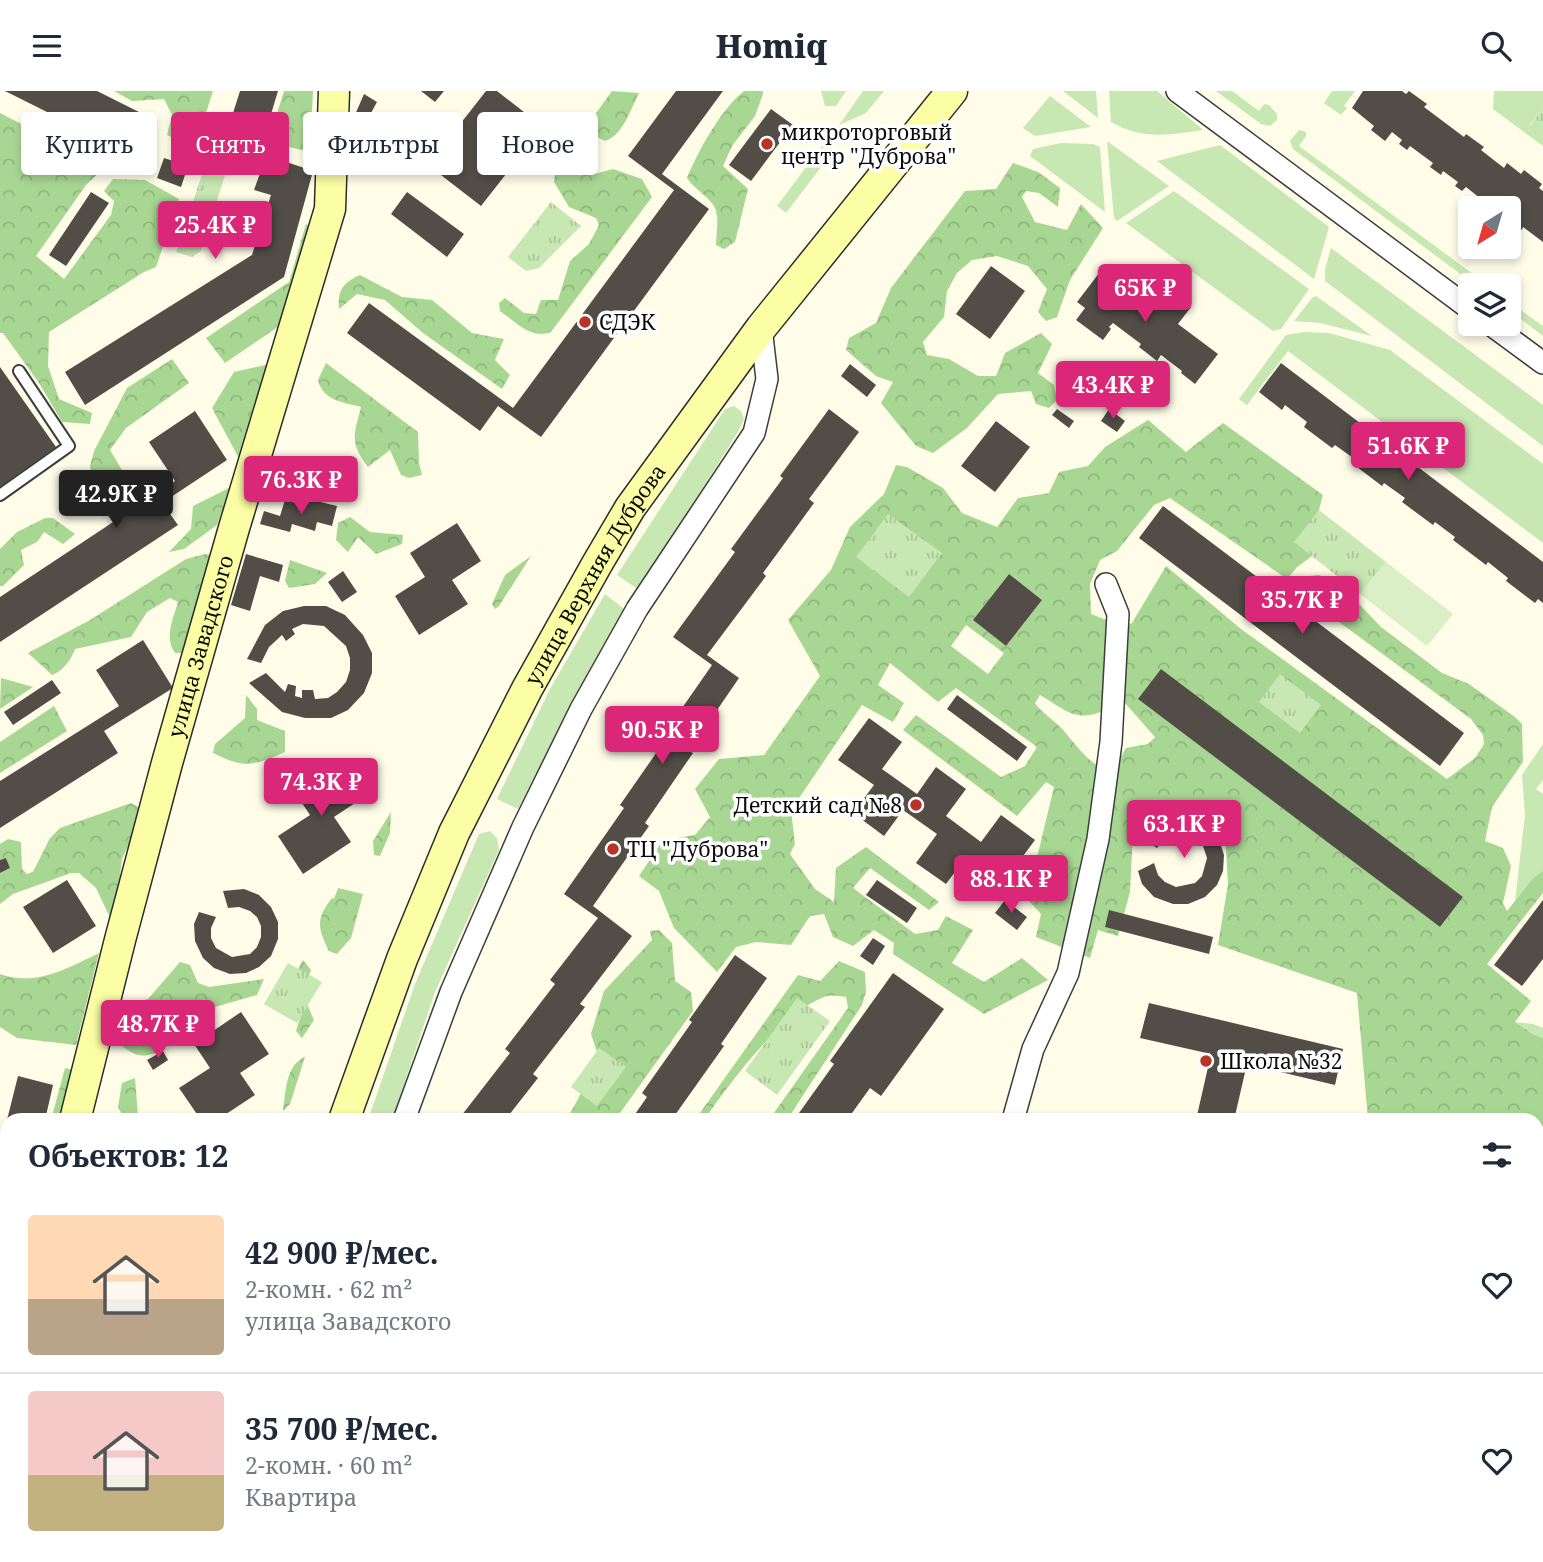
<!DOCTYPE html>
<html lang="ru">
<head>
<meta charset="utf-8">
<style>
	:root { --surface:#fff; --page:#f6f6f7; --text:#1f2937; --muted:#747a83; --line:#e0e1e3; --accent:#db2777 }
	body { margin:0; font-family:"Noto Serif",serif; background:var(--page); color:var(--text); height:100vh; display:flex; flex-direction:column; font-size:26px; white-space:nowrap }
	* { box-sizing:border-box; margin:0 }
	p { font-size:23px; color:var(--muted) }
	.icon { flex:none; width:38px; height:38px; fill:none; stroke:currentColor; stroke-width:2; stroke-linecap:round; stroke-linejoin:round }
	.map { position:relative; flex:1; overflow:hidden }
	.panel { position:absolute; left:0px; top:1022px; width:1544px; height:450px; display:flex; flex-direction:column; background:var(--surface); border-radius:21px 21px 0 0; box-shadow:0 4px 10px #0003 }
	.panel>* { flex:none }
	.hud { position:absolute; left:21px; top:21px; width:700px; height:63px; display:flex; gap:14px }
	.needle { width:46px; rotate:217deg }
	.tools { position:absolute; left:1458px; top:105px; display:grid; gap:14px }
	.tools a { display:grid; place-items:center; width:63px; height:63px; border-radius:7px; background:var(--surface); box-shadow:0 4px 10px #0003; font-size:35px }
	.price { position:absolute; translate:-50% -60px; padding:0 16px; border-radius:7px; background:var(--accent); color:#fff; font-size:23px; line-height:46px; filter:drop-shadow(0 2px 4px #0008) }
	.price::after { content:''; position:absolute; left:50%; top:42px; width:21px; height:16px; margin-left:-10px; background:inherit; clip-path:polygon(0 0,100% 0,50% 100%) }
	.price.active { background:#222; color:#fff }
	ul { padding:0; list-style:none }
	li { display:flex; align-items:center; gap:21px; height:175px; padding:0 28px }
	li+li { border-top:2px solid var(--line) }
	li span { display:grid; place-items:center; flex:none; width:196px; height:140px; border-radius:7px; color:#555 }
	li>.icon { margin-inline-start:auto }
	span .icon { width:84px; height:84px; fill:#fffc; stroke-width:1 }
	li b { font-size:30px }
	h2 { display:flex; justify-content:space-between; align-items:center; height:84px; padding:0 28px; font-size:30px }
	.tag { padding:0 24px; border-radius:7px; background:var(--surface); box-shadow:0 4px 10px #0003; font-size:24px; line-height:63px }
	.tag.active { background:var(--accent); color:#fff }
	header { display:flex; justify-content:space-between; align-items:center; height:91px; padding:0 28px; background:var(--surface); font-size:32px; font-weight:800 }
	.map>svg:first-child { display:block }
	.grass { fill:#c7e7b3 }
	.forest { fill:url(#forest-crowns); fill-rule:evenodd }
	.park { fill:url(#park-tufts) }
	.pitch { fill:#daefc5 }
	.water { fill:#aed0f5; stroke:#367aca; stroke-width:2 }
	.building { fill:#534d47 }
	.lines { fill:none; stroke-linecap:round; stroke-linejoin:round }
	.lane-casing { stroke:#3d3d3d; stroke-width:14 }
	.street-casing { stroke:#3d3d3d; stroke-width:24 }
	.secondary-casing { stroke:#2c2c2c; stroke-width:33 }
	.lane { stroke:#fff; stroke-width:10 }
	.street { stroke:#fff; stroke-width:21 }
	.secondary { stroke:#fbfea4; stroke-width:30 }
	.poi-dot { fill:#b73426; stroke:#fff; stroke-width:2.5 }
	.labels { text-anchor:middle; dominant-baseline:central; stroke-width:7; stroke-linejoin:round; paint-order:stroke }
	.poi-label { font-size:21px; fill:#0a0a0a; stroke:#fff; text-anchor:start }
	.street-label { font-size:21px; fill:#0a0a0a; stroke:#fff }
</style>
</head>
<body>
<header><svg class="icon" aria-label="menu" viewBox="0 0 24 24"><path d="M4 6h16M4 12h16M4 18h16"/></svg>Homiq<svg class="icon" aria-label="search" viewBox="0 0 24 24"><circle cx="10" cy="10" r="6"/><path d="M15 15l6 6"/></svg></header>
<div class="map">
<svg width="1543" height="1471" viewBox="0 0 1543 1471">
	<defs>
		<pattern id="forest-crowns" width="20" height="18" patternUnits="userSpaceOnUse" patternTransform="scale(1.75)"><rect width="20" height="18" fill="#a8d793"/><path d="M2 6a3 3 0 1 1 6 0M12 15a3 3 0 1 1 6 0" fill="none" stroke="#8fb77d"/></pattern>
		<pattern id="park-tufts" width="24" height="20" patternUnits="userSpaceOnUse" patternTransform="scale(1.75)"><rect width="24" height="20" fill="#c7e7b3"/><path d="M3 7l-1-3M5 7V3M7 7l1-3M15 17l-1-3M17 17v-4M19 17l1-3" fill="none" stroke="#aac599"/></pattern>
	</defs>
	<rect width="100%" height="100%" fill="#fffde8"/>
	<!-- grass -->
	<path class="grass" d="M821 0H846L836 15H825Z
		M863 0H884L866 22 839 34Z
		M1063 0H1096L1098 27Z
		M1109 0H1157L1203 39C1170 44 1142 49 1111 31Z
		M1216 0H1232L1259 20 1264 13 1269 14 1277 23V29L1270 35 1261 33Z
		M1332 0H1355L1344 15 1347 17 1341 24 1324 12Z
		M1494 0H1543V17L1529 35 1543 46V55L1493 18Z
		M1050 5 1091 36 1035 45 1023 37Z
		M1299 39 1306 41V45L1299 55 1488 194H1475L1293 58 1290 50Z
		M1107 50 1169 95 1117 130 1114 127Z
		M825 51 834 59 786 122 777 115Z
		M1061 52 1093 53 1100 56 1105 121 1030 65 1033 58Z
		M1220 54 1329 136 1314 188 1157 70Z
		M1174 100 1309 198 1281 238 1273 240 1126 132Z
		M1331 157 1543 314V355L1325 190V178Z
		M1316 205 1372 245 1320 232 1294 230 1312 207Z
		M1508 210 1543 235V245L1509 219Z
		M1304 241 1329 242 1390 259 1543 373V452L1288 260 1247 314 1239 308 1286 244Z
		M734 315 741 320 744 328 738 341 639 499 617 484 725 318Z
		M605 503 628 521 571 614 518 718 497 708 550 598Z
		M1543 653V689L1536 698 1543 703V780L1534 786 1515 810 1525 724 1522 684Z
		M490 740 497 747 499 759 435 901 392 1029H368L415 893 479 743Z
		M1515 931 1533 933 1543 937V947L1533 943Z
		M1536 1305 1543 1340V1417L1537 1415Z
		M0 1390 7 1394V1465H50L41 1471H0Z"/>
	<!-- forest -->
	<path class="forest" d="M114 0H213L197 50 184 52 167 44 172 24 164 8 132 10Z
		M284 0H313L310 61 268 51Z
		M612 0 639 2C631 17 623 45 605 50L595 45 591 29Z
		M744 0H763V3L755 25 732 55 723 75 748 98 735 151 724 158 716 154C716 143 720 126 714 115 708 105 694 98 687 87 698 60 721 18 744 0Z
		M0 22 105 76 86 94 36 165 64 188 111 124 114 110 104 100 113 88 145 89 179 108 156 176 144 181 49 241 48 275 59 308 92 322 90 333 62 331 39 292 3 242H0Z
		M566 70H574L591 84 613 78 642 88 652 106 551 241C531 249 516 231 500 220L499 212 505 207 524 222 536 223 541 209H558L570 170 589 153 599 134 596 127 569 116 554 91 556 77Z
		M1013 72 1038 81 1060 97 1058 116 1039 102 1026 100 1022 106 1035 131 1067 139 1081 113 1103 137 1070 189 1057 226 1046 230 1038 221 1047 198 1028 175 997 165 972 169 957 182 947 200 944 226 923 251 927 264 949 268 978 285H996L1005 262 1041 242 1052 253 1038 282 1054 294 1057 309 1049 317 1036 313 1031 300 998 303 967 337 933 362 916 355 881 312 893 291 876 285 846 259 849 247 876 232 891 197 965 100 996 98Z
		M306 133 318 139 291 227 225 272 206 247 289 191Z
		M360 184 402 206 432 209 472 242 504 248 495 269 510 284 502 298 423 242 385 209 357 203 339 218C337 199 343 192 360 184Z
		M172 268 189 292 126 337 110 359 131 394 155 399 112 420 105 417 94 398 90 375 94 360 127 297Z
		M326 272 418 341 419 372 422 384 409 387 401 384 390 359 368 376C349 351 354 344 361 316 343 311 323 310 318 289Z
		M269 273 243 375 212 317 234 281Z
		M1148 329 1186 361 1223 332 1323 404 1312 444 1315 463 1297 476 1287 488 1170 407 1154 414 1117 460 1100 469 1090 493 1091 523 1124 536 1132 532 1166 475 1241 538 1447 688 1475 667 1484 653 1483 644 1471 628 1305 506 1295 493 1300 486 1319 484 1343 496 1381 536 1442 582 1469 593 1515 626 1522 633 1523 671 1492 716 1485 750 1503 757 1511 775 1503 812 1507 820 1534 786 1543 780V802L1487 873 1531 910 1515 931 1533 943 1543 947V1298L1536 1293V1029H1368L1357 902 1218 854 1228 793 1224 726 1195 717 1164 715 1133 742 1130 801 1118 845 1098 839 1090 867 1036 846 1041 823 1027 808 1054 696 1046 691 1017 725 903 639 916 624 1001 686 1025 675 1037 656 956 597 938 611 890 572 878 594 904 612 893 631 862 614 791 719 795 753 790 763 815 798 834 811 836 777 866 756 939 811 929 819 870 777 853 797 915 843 938 839 946 825 973 839 952 872 984 891 1022 867 1048 889 984 923 893 863 894 852 874 839 853 855 833 846 824 823 810 825 791 854 756 851 736 856 717 881 674 837 659 800 639 785 663 749 695 744 710 726 695 698 719 668 764 664 820 585 788 529 831 479 850 436 884 403 896 374 907 376 943 397 962 422 997 436 1018 407 1049 402 1059 381 1088 375 1105 356ZM1009 483 1042 509 1006 555 973 529ZM966 534 1004 562 988 583 951 555ZM1109 594 1155 646 1148 653 1126 657 1114 678C1091 681 1074 649 1059 635 1051 627 1041 621 1035 612L1040 604C1064 618 1075 632 1103 620ZM1139 608 1463 806 1440 836Z
		M231 396 217 434 184 458 169 461 191 438 193 415Z
		M350 426 370 441 403 444 402 453 376 463 358 446 348 461 336 449 338 432Z
		M45 427H53L75 443 63 453 44 441 37 451 21 459 24 474 3 495H0V458L17 441Z
		M205 463 222 465 198 549 182 562H175C164 547 173 528 178 511L170 507 147 521 131 546 75 558C71 569 64 579 52 584L28 562 90 529 186 468Z
		M531 465 499 515 495 518 492 513 505 484Z
		M290 469 327 482 315 493 289 497 285 490Z
		M1 587 33 596 0 618Z
		M246 604 257 618V629L285 640V661C253 675 245 678 213 662L215 653 245 627Z
		M54 615 67 640 0 682V651Z
		M131 712 138 716 140 729 122 768 114 835 96 797 79 782H71L13 803 0 813V782L10 777 6 767 0 769V753L8 748 21 751 22 778 27 783 33 781 50 747 60 737Z
		M391 721 390 742 380 765 374 764 373 750Z
		M338 797 363 803 351 847 337 863 329 860C318 837 315 829 332 807L334 808Z
		M659 839 672 852 675 890 691 901 693 920 615 1029H565C581 1009 584 988 599 967L591 943 604 900 652 849 650 840Z
		M99 862 76 954 17 947 0 936V883C36 896 68 877 99 862Z
		M303 869 311 879 302 902 314 929 302 947 296 940 300 927 283 905Z
		M839 870 865 881 866 901 862 914 787 1029H769L848 917 846 906C839 905 831 903 824 906 781 922 731 991 704 1029H695L798 884 820 890Z
		M180 871 190 874 198 892 209 896 264 888 257 904 176 927 166 947 165 958C141 969 135 966 115 949L118 930 128 913 148 908Z
		M305 966 290 1013 283 1020C286 1002 285 974 305 966Z
		M65 977 83 981 71 1029H51Z
		M135 987 138 1025 125 1029 118 1016 122 992Z
		M7 1452V1465H41L35 1471H0V1458Z
		M887 1465H1034L1041 1471H889Z
		M1055 1465H1276L1270 1471H1055Z"/>
	<!-- park -->
	<path class="park" d="M1543 17V46L1529 36Z
		M205 75 226 81 201 160 192 166 176 161Z
		M551 111 581 135 539 177 526 180 508 166Z
		M1319 419 1386 471 1360 503 1294 451Z
		M888 423 942 462 909 506 856 466Z
		M1280 583 1321 614 1300 642 1259 611Z
		M288 872 322 891 297 932 264 913Z
		M797 907 830 930 777 1004 745 980Z
		M599 957 626 976 597 1015 571 996Z"/>
	<!-- pitch -->
	<path class="pitch" d="M1386 471 1453 523 1427 555 1360 503Z"/>
	<!-- water -->
	<path class="water" d="M1322 1465H1362L1370 1471H1320Z"/>
	<!-- building -->
	<path class="building" d="M5 0H97L147 25 129 62Z
		M240 0H278L258 66 264 68 266 64 313 80 284 186 85 314 65 281 252 164 271 104 254 99 263 74 255 71 254 74 220 63Z
		M421 0H444L435 11Z
		M486 0H497L543 36 481 115 428 74Z
		M676 0H723L662 83 709 118 541 346 498 315 480 340 347 242 369 212 513 317 674 99 628 65Z
		M1363 0H1402L1406 3 1409 0 1427 13 1424 16 1464 46 1466 43 1484 56 1481 59 1504 77 1507 72 1521 83 1524 79 1542 93 1539 97 1543 100V151L1523 136 1522 139 1513 132 1515 130 1508 125V117H1494L1489 114 1491 111 1483 105 1481 108 1466 96 1462 100 1455 95 1458 91 1443 80 1441 84 1430 76 1433 72 1410 55 1407 59 1399 53 1402 49 1392 41 1385 50 1371 39 1374 35 1352 17Z
		M364 3 377 11 366 31 356 66 346 64 348 40Z
		M771 18 793 34 751 90 729 74Z
		M834 59 841 64 834 74 827 69Z
		M164 67 188 75 181 96 157 87Z
		M91 101 109 112 66 175 49 164Z
		M407 101 464 143 447 166 391 123Z
		M991 175 1025 200 990 248 956 223Z
		M1103 177 1157 217 1169 200 1191 216 1178 233 1218 263 1195 293 1181 282 1182 280 1161 264 1157 270 1139 256 1141 253 1113 232 1109 236 1111 238 1103 249 1076 229 1085 217 1077 211Z
		M1281 272 1543 471V512L1538 508 1535 512 1506 490 1508 487 1488 471 1486 474 1453 449 1455 446 1435 431 1433 434 1402 411 1405 407 1384 392 1382 395 1353 373 1356 369 1335 354 1332 357 1304 336 1307 331 1285 314 1282 319 1259 301Z
		M850 273 876 294 867 306 841 285Z
		M0 276 56 356 0 396Z
		M829 318 859 341 809 408 814 412 763 482 766 485 707 564 739 587 689 660 693 662 645 732 649 735 593 815 632 845 580 913 585 916 533 983 538 987 505 1029H458L510 962 505 958 555 893 550 889 598 827 564 803 624 717 620 714 668 645 664 643 712 574 673 546 735 461 731 458 783 387 780 385Z
		M1057 318 1074 330 1069 337 1052 324Z
		M1109 318 1125 330 1117 341 1101 330Z
		M195 320 227 369 162 412 178 434 0 551V506L175 390 149 351Z
		M996 330 1030 356 995 401 961 375Z
		M304 407 337 415 332 435 317 431 315 440 292 433 290 441 260 433 264 420 280 425 285 409 302 414Z
		M1163 415 1464 642 1440 675 1139 447Z
		M457 432 481 470 452 489 468 513 419 544 395 505 425 486 410 462Z
		M246 463 283 474 279 491 260 485 250 520 231 514Z
		M343 480 357 501 342 511 328 491Z
		M1009 483 1042 509 1006 555 973 529Z
		M304 515H326L345 524 363 544 372 562V582L364 602 348 619 331 627H305L282 621 249 592 266 582 285 601 288 593 296 595 295 605 302 607V599H313L315 608 328 607 337 601 346 591 350 579V567L346 555 324 535 303 533 292 538 295 543 286 550 282 544 269 556 261 572 247 568 265 534 283 520Z
		M143 549 173 597 104 640 118 662 0 737V690L119 615 96 579Z
		M1161 578 1463 806 1440 836 1138 608Z
		M52 589 61 602 13 634 4 621Z
		M957 604 1027 656 1017 670 947 618Z
		M869 627 902 651 882 678 917 703 936 676 966 698 946 725 981 751 1001 724 1035 749 1003 792 966 766 946 793 916 772 937 743 903 719 884 745 853 722 874 694 838 669Z
		M340 670 364 706 334 726 351 751 303 783 278 745 310 724 294 700Z
		M1172 725H1190L1206 732 1218 745 1224 764 1223 780 1217 794 1205 806 1188 813H1173L1154 806 1142 793 1138 780 1154 772 1158 784 1165 791 1176 796 1195 792 1202 785 1207 767 1203 755 1196 748 1186 744 1176 743 1165 748 1157 757 1141 747 1157 731Z
		M6 767 10 777 0 782V769Z
		M67 789 96 835 53 862 23 816Z
		M877 789 917 817 907 832 866 804Z
		M244 798 259 804 271 816 278 831V848L271 865 259 876 246 882 230 883 214 877 203 867 195 850 194 833 199 821 216 826 211 837V847L216 857 232 866 250 863 257 856 261 846V835L257 826 250 820 239 816 228 817 223 800Z
		M1005 809 1027 826 1017 839 995 822Z
		M1543 809V868L1522 895 1494 874Z
		M1109 819 1213 846 1209 863 1105 836Z
		M873 847 885 855 873 874 860 865Z
		M735 864 767 887 721 953 724 955 675 1024 682 1029H631L647 1006 642 1002 692 931 689 929Z
		M893 882 944 918 881 1005 870 997 847 1029H794L834 973 830 970Z
		M1149 912 1343 958 1335 994 1247 973 1234 1029H1196L1211 963 1140 947Z
		M241 921 269 963 240 982 255 1004 217 1029H201L179 997 210 977 194 953Z
		M163 960 168 969 153 979 147 969Z
		M18 985 53 994 45 1029H7Z
		M6 1032H7V1145L0 1144V1057Z
		M62 1465H99L103 1471H52Z
		M329 1465H379L378 1471H328Z
		M513 1465H534L533 1471Z
		M561 1465H682L681 1471H560Z
		M800 1465H837L843 1466 842 1471H799Z
		M1505 1465H1537V1471H1503Z"/>
	<g class="lines">
		<defs>
			<path id="lane" d="M0 404 69 355 19 280"/>
			<path id="street" d="M1177 0 1470 218
				M1490 233 1543 272
				M404 1029 451 901 523 736 581 618 637 518 754 342 767 288 761 237
				M1013 1029 1033 958 1068 882 1098 748 1111 651 1118 523 1106 493"/>
			<g id="secondary">
				<path id="s1" d="M75 1029 120 849 167 672 234 437 330 118 334 0"/>
				<path id="s2" d="M344 1029 402 868 454 742 527 598 597 473 630 417 761 237 952 0"/>
				<path d="M0 1324 7 1299"/>
				<path d="M217 1471 218 1465"/>
			</g>
		</defs>
		<!-- lane casing -->
		<use href="#lane" class="lane-casing"/>
		<!-- street casing -->
		<use href="#street" class="street-casing"/>
		<!-- secondary casing -->
		<use href="#secondary" class="secondary-casing"/>
		<!-- lane -->
		<use href="#lane" class="lane"/>
		<!-- street -->
		<use href="#street" class="street"/>
		<!-- secondary -->
		<use href="#secondary" class="secondary"/>
	</g>
	<!-- markers -->
	<g class="poi-dot">
		<circle cx="767" cy="53" r="7"/>
		<circle cx="585" cy="231" r="7"/>
		<circle cx="916" cy="714" r="7"/>
		<circle cx="613" cy="758" r="7"/>
		<circle cx="1206" cy="970" r="7"/>
	</g>
	<g class="labels">
		<!-- poi labels -->
		<g class="poi-label">
			<text x="781" y="41">микроторговый<tspan x="781" dy="24">центр "Дуброва"</tspan></text>
			<text x="599" y="231">СДЭК</text>
			<text x="902" y="714" text-anchor="end">Детский сад №8</text>
			<text x="627" y="758">ТЦ "Дуброва"</text>
			<text x="1220" y="970">Школа №32</text>
		</g>
		<!-- street labels -->
		<g class="street-label">
			<text stroke="none"><textPath href="#s2" startOffset="602">улица Верхняя Дуброва</textPath></text>
			<text stroke="none"><textPath href="#s1" startOffset="490">улица Завадского</textPath></text>
		</g>
	</g>
</svg>
<div class="tools">
<a><svg class="needle" viewBox="-14 -14 28 28"><path d="M0-13l5 13h-10z" fill="#e53935"/><path d="M0 13l5-13h-10z" fill="#747a83"/></svg></a>
<a><svg class="icon" aria-label="layers" viewBox="0 0 24 24"><path d="M12 4l9 5-9 5-9-5zM3 14l9 5 9-5"/></svg></a>
</div>
<b class="price" style="left:215px;top:170px">25.4K ₽</b>
<b class="price" style="left:1145px;top:233px">65K ₽</b>
<b class="price" style="left:1113px;top:330px">43.4K ₽</b>
<b class="price" style="left:1408px;top:391px">51.6K ₽</b>
<b class="price" style="left:301px;top:425px">76.3K ₽</b>
<b class="price active" style="left:116px;top:439px">42.9K ₽</b>
<b class="price" style="left:1302px;top:545px">35.7K ₽</b>
<b class="price" style="left:662px;top:675px">90.5K ₽</b>
<b class="price" style="left:321px;top:727px">74.3K ₽</b>
<b class="price" style="left:1184px;top:769px">63.1K ₽</b>
<b class="price" style="left:1011px;top:824px">88.1K ₽</b>
<b class="price" style="left:158px;top:969px">48.7K ₽</b>
<div class="hud">
<a class="tag">Купить</a>
<a class="tag active">Снять</a>
<a class="tag">Фильтры</a>
<a class="tag">Новое</a>
</div>
<section class="panel">
<h2>Объектов: 12<svg class="icon" aria-label="filters" viewBox="0 0 24 24"><path d="M4 7h16M4 17h16"/><circle cx="9" cy="7" r="2"/><circle cx="15" cy="17" r="2"/></svg></h2>
<ul>
<li><span style="background:linear-gradient(#ffd9b3 60%,#b9a48a 0)"><svg class="icon" aria-label="home" viewBox="0 0 24 24"><path d="M3 11l9-7 9 7M6 9v11h12V9"/></svg></span><div><b>42 900 ₽/мес.</b><p>2-комн. · 62 m²</p><p>улица Завадского</p></div><svg class="icon" aria-label="heart" viewBox="0 0 24 24"><path d="M12 20l-8-8c-3-5 5-10 8-4 3-6 11-1 8 4z"/></svg></li>
<li><span style="background:linear-gradient(#f6c9c9 60%,#c2b280 0)"><svg class="icon" aria-label="home" viewBox="0 0 24 24"><path d="M3 11l9-7 9 7M6 9v11h12V9"/></svg></span><div><b>35 700 ₽/мес.</b><p>2-комн. · 60 m²</p><p>Квартира</p></div><svg class="icon" aria-label="heart" viewBox="0 0 24 24"><path d="M12 20l-8-8c-3-5 5-10 8-4 3-6 11-1 8 4z"/></svg></li>
</ul>
</section>
</div>
</body>
</html>
